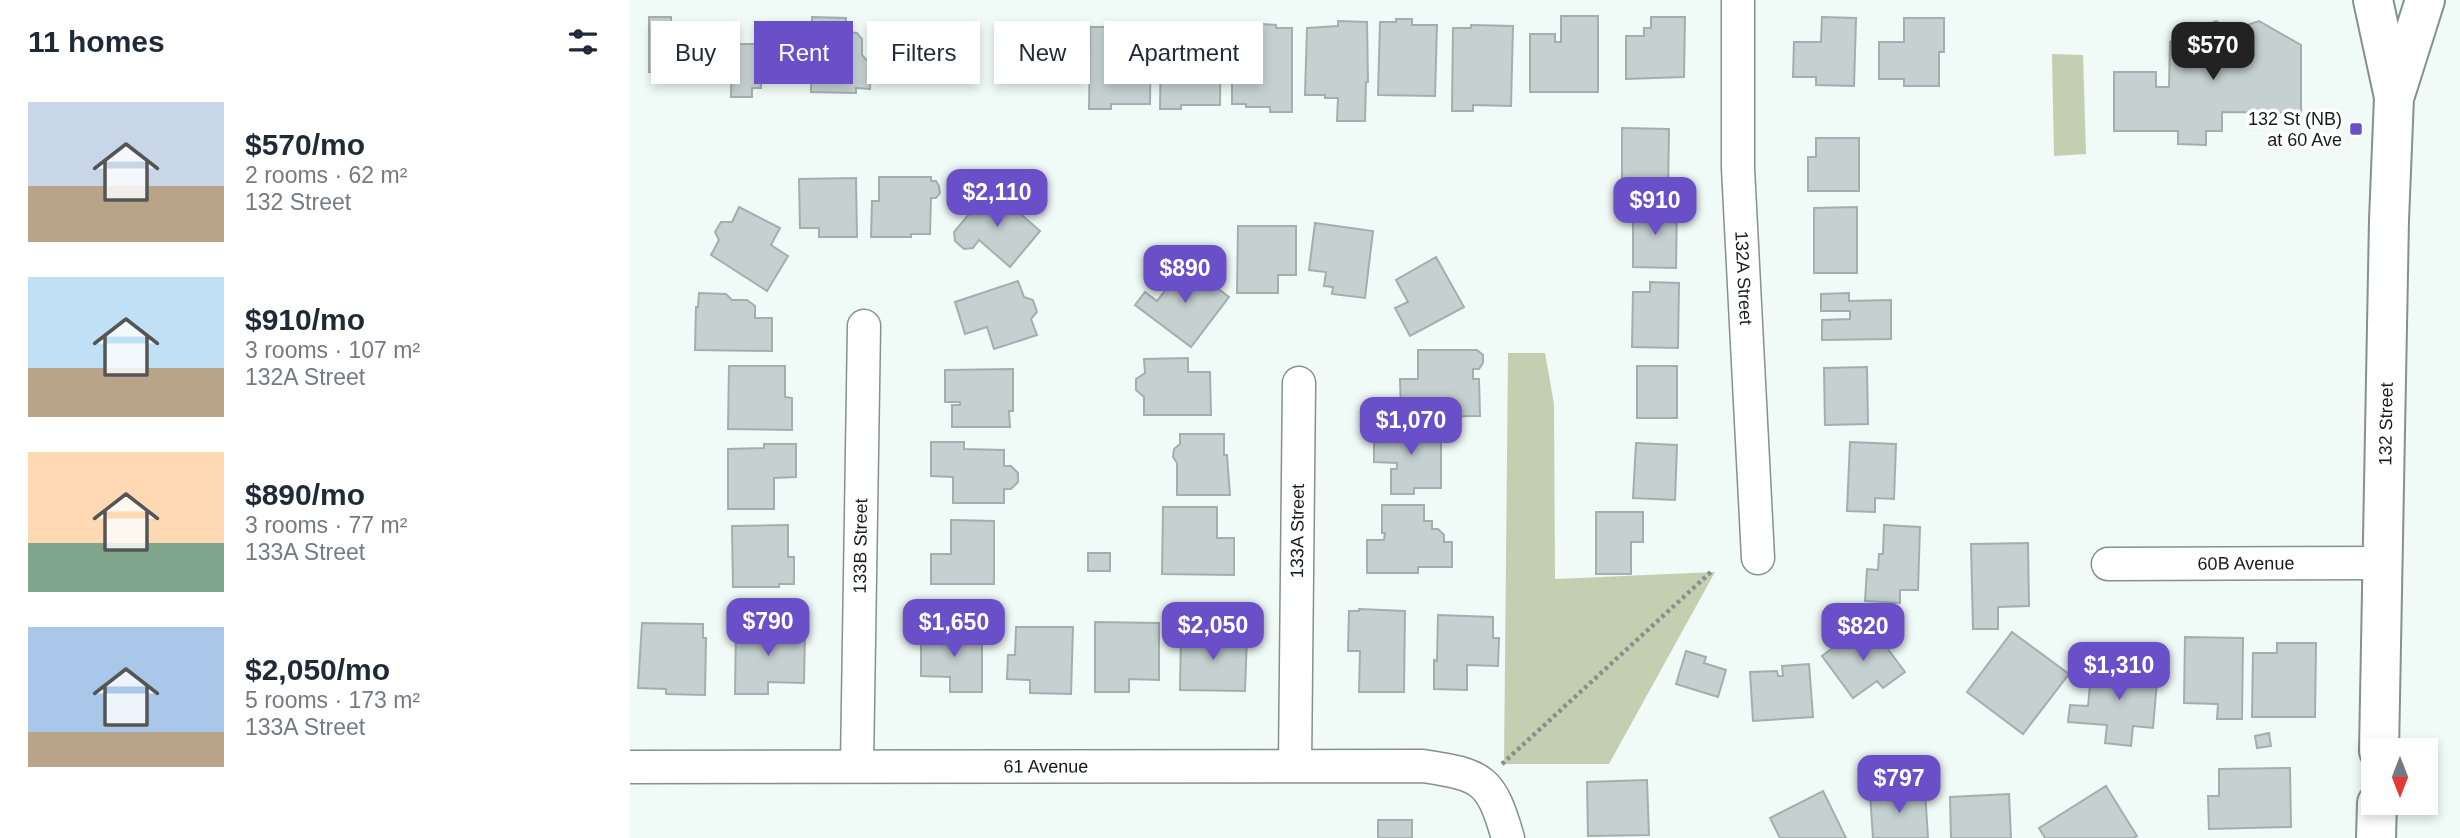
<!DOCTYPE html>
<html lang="en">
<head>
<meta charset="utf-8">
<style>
	:root { --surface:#fff; --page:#f2f2f3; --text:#1f2937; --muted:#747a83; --accent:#694fc8 }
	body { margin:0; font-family:Arial,sans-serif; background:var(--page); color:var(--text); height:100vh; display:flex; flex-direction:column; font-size:26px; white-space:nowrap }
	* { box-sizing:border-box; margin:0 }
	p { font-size:23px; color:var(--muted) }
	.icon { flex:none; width:38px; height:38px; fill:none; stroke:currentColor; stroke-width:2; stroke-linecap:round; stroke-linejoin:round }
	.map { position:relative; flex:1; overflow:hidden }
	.drawer { display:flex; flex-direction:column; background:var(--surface); width:630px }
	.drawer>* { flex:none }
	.hud { position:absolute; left:21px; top:21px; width:665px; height:63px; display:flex; gap:14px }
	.needle { width:46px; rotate:180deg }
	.buttons { position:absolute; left:1731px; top:738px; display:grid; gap:14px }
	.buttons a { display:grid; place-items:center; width:77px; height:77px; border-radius:0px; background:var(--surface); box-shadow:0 4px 10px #0003; font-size:35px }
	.price { position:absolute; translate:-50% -60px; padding:0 16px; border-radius:14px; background:var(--accent); color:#fff; font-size:23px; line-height:46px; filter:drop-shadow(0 2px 4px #0008) }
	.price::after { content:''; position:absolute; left:50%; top:42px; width:21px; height:16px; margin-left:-10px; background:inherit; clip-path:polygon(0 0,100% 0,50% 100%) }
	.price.selected { background:#222; color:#fff }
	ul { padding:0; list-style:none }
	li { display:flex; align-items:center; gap:21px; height:175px; padding:0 28px }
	li span { display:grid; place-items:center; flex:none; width:196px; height:140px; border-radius:0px; color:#555 }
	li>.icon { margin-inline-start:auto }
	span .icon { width:84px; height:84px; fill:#fffc; stroke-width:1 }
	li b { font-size:30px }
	h2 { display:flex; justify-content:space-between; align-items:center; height:84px; padding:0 28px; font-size:30px }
	.tag { padding:0 24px; border-radius:0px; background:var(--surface); box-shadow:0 4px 10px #0003; font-size:24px; line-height:63px }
	.tag.selected { background:var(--accent); color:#fff }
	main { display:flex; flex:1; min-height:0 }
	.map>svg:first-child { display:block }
	.green { fill:#c4cfb2 }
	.building { fill:#c5d0d0; stroke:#a3aeae; stroke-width:2 }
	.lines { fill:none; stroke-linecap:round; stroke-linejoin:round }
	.minor-casing { stroke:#86908c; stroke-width:35 }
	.secondary-casing { stroke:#86908c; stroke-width:42 }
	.path { stroke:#888f8c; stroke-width:4.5; stroke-dasharray:3.5 3.5; stroke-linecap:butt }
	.minor { stroke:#fff; stroke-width:32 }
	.secondary { stroke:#fff; stroke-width:38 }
	.poi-dot { fill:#694fc8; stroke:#fff; stroke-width:2.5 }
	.labels { text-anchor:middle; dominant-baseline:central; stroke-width:7; stroke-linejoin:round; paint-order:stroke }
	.poi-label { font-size:18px; fill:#171b19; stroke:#fff; text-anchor:end }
	.street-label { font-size:18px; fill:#171b19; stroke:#fff }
</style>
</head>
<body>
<main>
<section class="drawer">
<h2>11 homes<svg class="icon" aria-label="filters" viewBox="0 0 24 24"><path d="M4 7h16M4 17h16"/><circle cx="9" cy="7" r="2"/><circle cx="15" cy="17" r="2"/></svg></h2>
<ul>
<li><span style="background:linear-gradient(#c9d6e8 60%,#b9a48a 0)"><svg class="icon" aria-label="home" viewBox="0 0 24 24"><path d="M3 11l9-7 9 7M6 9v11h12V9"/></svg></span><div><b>$570/mo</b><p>2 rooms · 62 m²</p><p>132 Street</p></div></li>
<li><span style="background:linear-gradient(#bfe0f5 65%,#b9a48a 0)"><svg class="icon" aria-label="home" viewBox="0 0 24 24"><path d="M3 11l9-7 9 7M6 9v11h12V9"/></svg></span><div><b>$910/mo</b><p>3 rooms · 107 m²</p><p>132A Street</p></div></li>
<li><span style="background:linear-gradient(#ffd9b3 65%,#7fa58c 0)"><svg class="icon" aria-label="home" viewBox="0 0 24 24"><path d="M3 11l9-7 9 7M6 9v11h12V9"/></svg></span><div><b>$890/mo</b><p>3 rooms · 77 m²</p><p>133A Street</p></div></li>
<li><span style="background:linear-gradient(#a9c7e8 75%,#b9a48a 0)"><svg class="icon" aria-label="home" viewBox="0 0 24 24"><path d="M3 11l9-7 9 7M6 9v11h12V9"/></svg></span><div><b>$2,050/mo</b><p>5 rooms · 173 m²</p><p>133A Street</p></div></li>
</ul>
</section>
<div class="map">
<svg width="1830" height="838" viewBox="0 0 1830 838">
	<rect width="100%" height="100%" fill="#f0faf7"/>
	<!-- green -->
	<path class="green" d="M1422 54 1453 55 1456 154 1424 156Z
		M878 353H915L924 404 925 579 1085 572 979 764H874Z"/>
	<!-- building -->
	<path class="building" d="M931 16H968V92H900V34H925V42H931Z
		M19 17H41V24H83L82 63H69V73L19 72Z
		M182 17 216 18V32L227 33 232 39V55L241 65 240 89 226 88V93L181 92Z
		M1021 17H1055L1054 77 996 79V36H1014V28H1021Z
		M1192 17 1226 18 1224 86 1186 85V77H1163L1164 42H1191Z
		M1274 18H1314V52H1309V86H1274V79H1249V42H1274Z
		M766 19H782V25H807L805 96 748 95 750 22H766Z
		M708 21 737 22 738 82H736L735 121H707L708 98H695V95H675L677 28 708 26Z
		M1586 21 1602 30 1629 21 1671 45V113L1592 112V131H1576V145L1548 144V131H1484V72H1526V87H1539L1540 42Z
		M478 24H521L520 104H481V109H459L460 27H478Z
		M549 24H591L590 105H551V109H530L531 28H549Z
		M602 24H632L646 25V28H662V112H640V107H616V104H602Z
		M841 25 883 26 881 106 843 105V111H822L823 28H841Z
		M102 44H155L154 83H131V88H122V97H101Z
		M992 128 1039 129 1038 194H992Z
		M1186 138H1229V191H1178V157H1186Z
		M249 177H301V181H306L309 186 310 193 306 198H301L300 234H281V237H241L242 201H249Z
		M226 178 227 237H189V228H170L169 179Z
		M360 189 372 199 377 198 383 204 384 208 410 231 380 267 349 240 343 248 334 249 325 241 324 232Z
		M1018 205 1047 206 1046 268 1003 267V212H1018Z
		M109 207 150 228 141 245 158 256 137 291 81 255 89 240 85 232 91 222H102Z
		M1227 207V273H1184V208Z
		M685 223 743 231 735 298 702 294 703 287 694 286 696 272 679 270Z
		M608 226H666V275H648V293H607Z
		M806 257 834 307 780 336 765 308 778 302 766 280Z
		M555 264 599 297 561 347 505 305 515 292 527 301Z
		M388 281 394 297 403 300 407 312 401 319 407 335 364 349 357 327 335 334 325 302Z
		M1020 282 1049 283 1048 348 1002 347 1003 292H1020Z
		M69 293 96 294 102 300H117L125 306V318H142V351L65 350 66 307H68Z
		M1219 293V301L1261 300V339L1192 340V320L1220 319V311H1191V294Z
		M788 350H847L853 355V363L849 369H843V379H849L850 416 771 417 770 379H788Z
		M558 358V372H580L581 415H514V397L506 390V379L515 373 514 359Z
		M99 366H155V397L162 398V430L98 429Z
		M1007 366H1047V418H1007Z
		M1237 367 1238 424 1195 425 1194 368Z
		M383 369V411H379L380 427H322V405H330V402H315V370Z
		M744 428H819V437H811V488H784V494H761V469H767V463L744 462Z
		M550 434H594V455H597L600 495H547V463L543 457 544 449 550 444Z
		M301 442H334V449L374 450V466H381L388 473V482L381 489H374V503H323V477L301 476Z
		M1220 442 1266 444 1264 499 1245 498V512L1217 511Z
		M1006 443 1047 445 1045 500 1003 498Z
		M134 444H166V477L144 478V509H98V449L134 448Z
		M752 505H794V521H802V529H808L814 535V542H822V567H788V573H737V540H754L755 533H752Z
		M533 507H587V538H604V575L532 574Z
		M966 512H1013V542H1001V574H966Z
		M321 520 364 521V584H301V554H321Z
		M158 525V557H164V584H149V587H103L102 526Z
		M1254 525 1290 527 1288 590H1270V603L1235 601 1237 569 1248 570 1249 554H1253Z
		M1398 543 1399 606 1368 607V629H1343L1341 544Z
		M458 553H480V571H458Z
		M729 609 775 611 774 692H729L730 651H718L719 611H729Z
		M808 615 863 617V638H869L868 666 837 665V690L804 689V660L807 661Z
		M465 622 529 623V680L499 679V692H465Z
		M12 623 73 624V638H76L75 695 36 694V689L8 688Z
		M106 626 128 627V631H152V626H171V631H175L174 683 138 682V694H105Z
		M386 627H443L441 694 400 693V680L377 679 378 655H385Z
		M1243 629 1275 672 1253 688 1247 681 1223 698 1192 656 1219 636 1224 643Z
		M310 631 352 632V692H320V677L291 676V637H310Z
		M564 632 601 633V637H617L615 691 550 690 551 634 564 635Z
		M1382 632 1439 674 1393 734 1337 692Z
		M1555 637 1613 638 1612 719H1587L1588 704 1554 703Z
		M1647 643H1686L1685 717H1622L1623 653H1647Z
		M1056 651 1076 657 1074 663 1096 670 1088 697 1046 684Z
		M1179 664 1183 717 1123 721 1120 672 1147 671 1148 676H1153L1152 666Z
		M1462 664 1528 670 1523 728 1503 726 1501 746 1475 743 1477 725 1438 722 1440 705 1458 706Z
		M1639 733 1641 746 1627 748 1625 736Z
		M1660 768 1661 827 1579 829 1578 796H1589V769Z
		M1017 780 1019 835 958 836 957 782Z
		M1476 786 1507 836 1503 838H1415L1409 828Z
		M1295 790 1298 838H1243L1240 794Z
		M1193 791 1216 838H1150L1140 818Z
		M1379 794 1381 838H1321L1320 797Z
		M748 820H782V838H748Z"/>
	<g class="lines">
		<defs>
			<g id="minor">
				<path id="s1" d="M1108 0V168L1128 558"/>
				<path id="s2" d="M1478 564 1754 563"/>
				<path id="s3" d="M665 764 669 383"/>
				<path id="s4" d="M227 765 234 326"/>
				<path id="s5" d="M0 767 793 766C853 775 861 779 878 838"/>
			</g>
			<path id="secondary" d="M1743 0 1764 97 1759 220 1749 751
				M1765 95 1795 0
				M1746 838 1747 803"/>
		</defs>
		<!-- minor casing -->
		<use href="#minor" class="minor-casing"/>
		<!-- secondary casing -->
		<use href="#secondary" class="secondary-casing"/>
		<!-- path -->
		<path class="path" d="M872 764 1083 570"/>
		<!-- minor -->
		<use href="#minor" class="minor"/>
		<!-- secondary -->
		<use href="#secondary" class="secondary"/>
	</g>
	<!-- markers -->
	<rect class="poi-dot" x="1719" y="122" width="14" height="14" rx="3.5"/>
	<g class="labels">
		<!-- poi labels -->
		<g class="poi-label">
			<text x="1712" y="119">132 St (NB)<tspan x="1712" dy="21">at 60 Ave</tspan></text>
		</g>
		<!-- street labels -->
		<g class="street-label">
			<text stroke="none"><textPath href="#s1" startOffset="278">132A Street</textPath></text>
			<text transform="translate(1756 424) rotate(-89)">132 Street</text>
			<text stroke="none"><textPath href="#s3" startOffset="233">133A Street</textPath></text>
			<text stroke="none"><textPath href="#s4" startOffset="219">133B Street</textPath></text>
			<text stroke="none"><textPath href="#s2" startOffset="138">60B Avenue</textPath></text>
			<text stroke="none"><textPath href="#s5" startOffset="416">61 Avenue</textPath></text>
		</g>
	</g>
</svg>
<div class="buttons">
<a><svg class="needle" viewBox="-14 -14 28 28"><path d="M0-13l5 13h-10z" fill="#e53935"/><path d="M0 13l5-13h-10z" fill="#747a83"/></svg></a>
</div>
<b class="price selected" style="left:1583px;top:82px">$570</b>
<b class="price" style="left:367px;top:229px">$2,110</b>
<b class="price" style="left:1025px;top:237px">$910</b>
<b class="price" style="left:555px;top:305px">$890</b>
<b class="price" style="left:781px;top:457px">$1,070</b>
<b class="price" style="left:138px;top:658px">$790</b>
<b class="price" style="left:324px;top:659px">$1,650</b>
<b class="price" style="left:583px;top:662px">$2,050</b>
<b class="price" style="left:1233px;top:663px">$820</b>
<b class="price" style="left:1489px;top:702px">$1,310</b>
<b class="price" style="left:1269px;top:815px">$797</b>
<div class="hud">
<a class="tag">Buy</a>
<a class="tag selected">Rent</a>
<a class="tag">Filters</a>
<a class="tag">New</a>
<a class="tag">Apartment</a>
</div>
</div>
</main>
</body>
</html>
